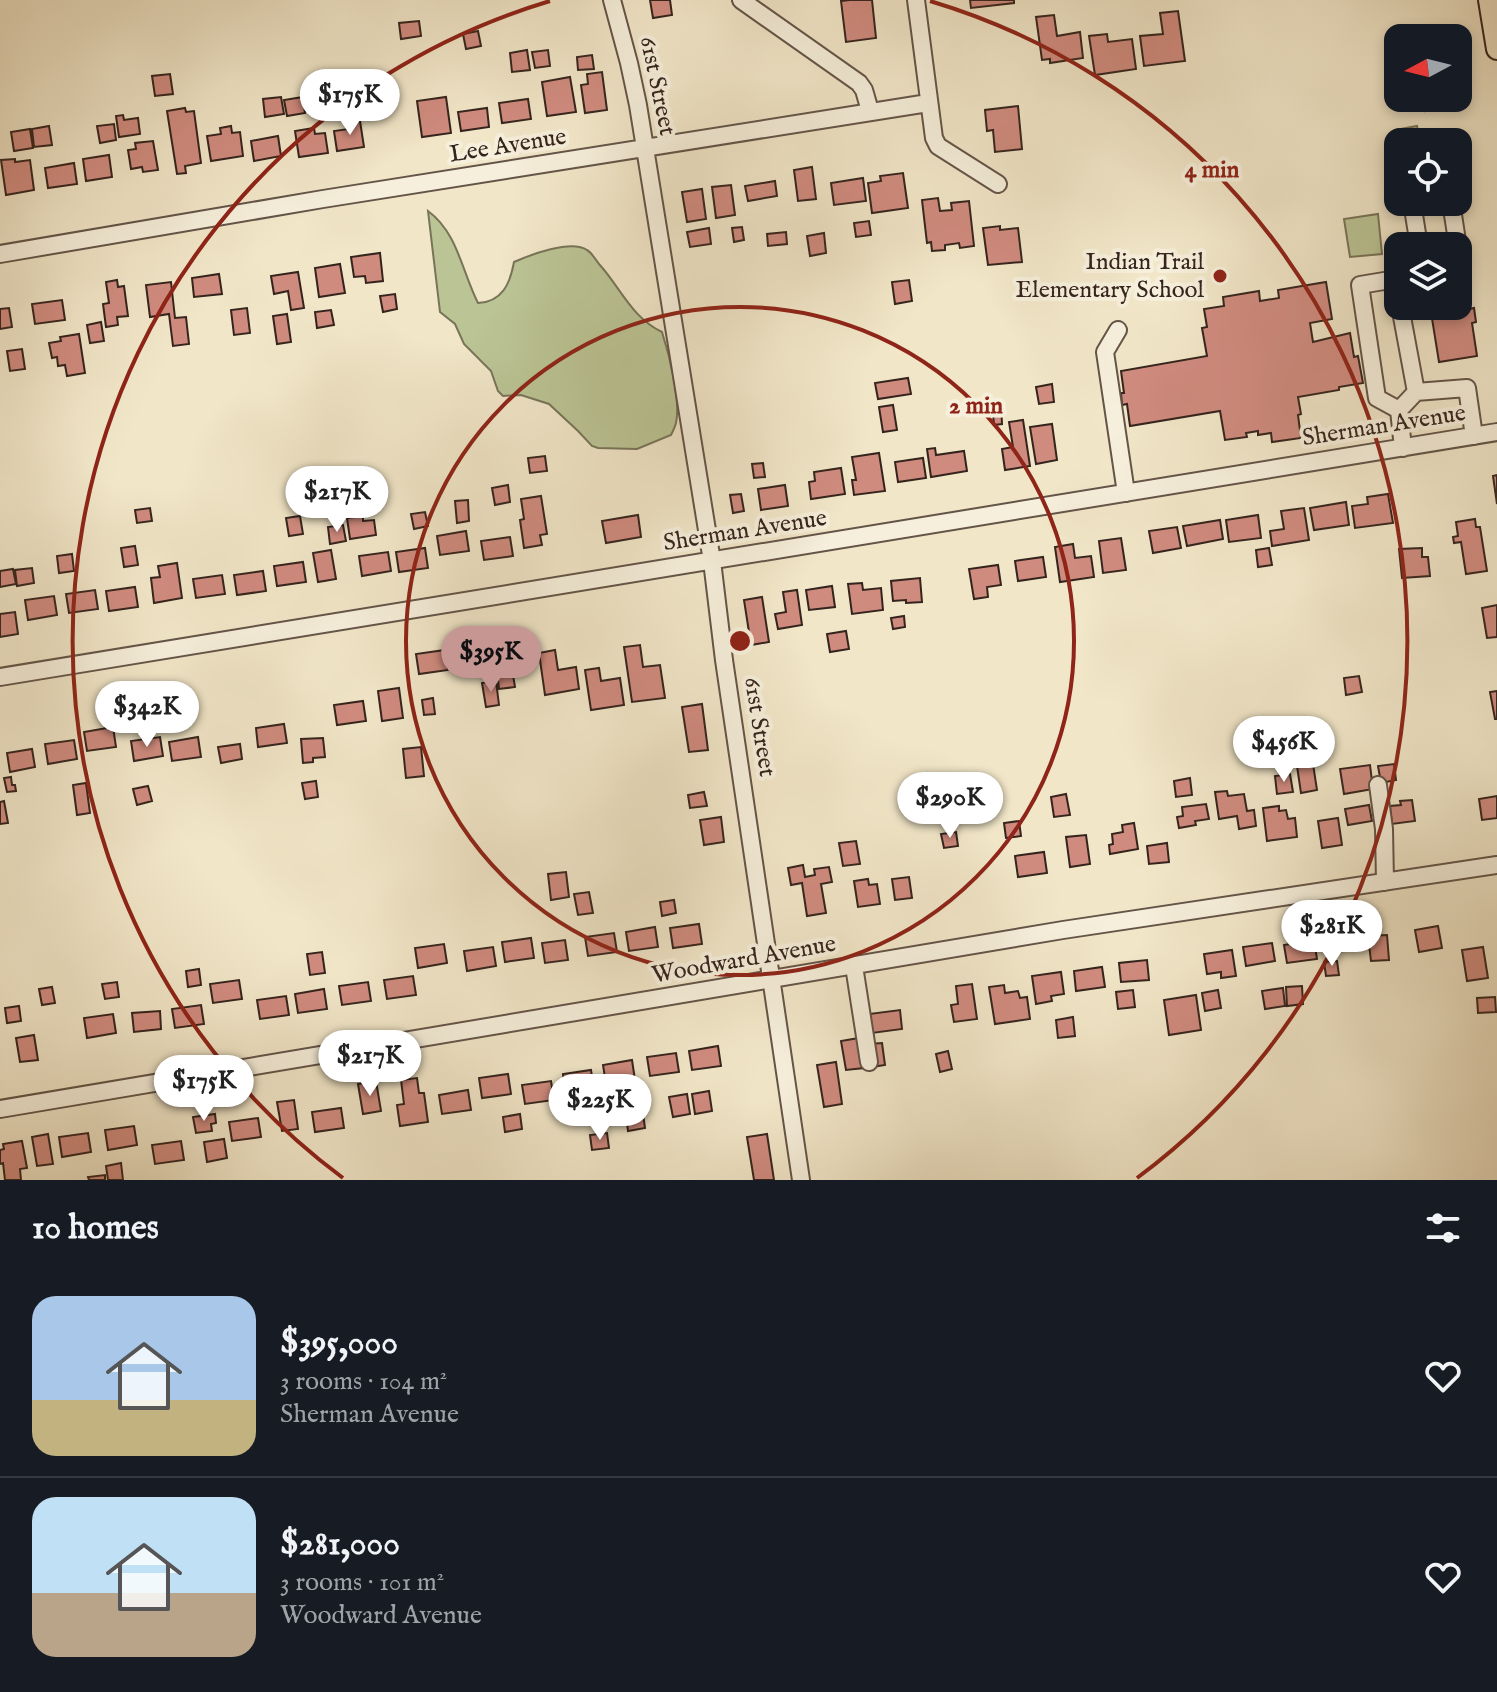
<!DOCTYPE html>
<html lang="en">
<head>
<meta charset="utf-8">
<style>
	:root { --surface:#171b24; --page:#242831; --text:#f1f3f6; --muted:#9ea1a6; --line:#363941; --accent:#c59692 }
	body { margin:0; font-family:"IM FELL English",serif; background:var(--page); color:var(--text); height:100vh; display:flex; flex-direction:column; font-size:30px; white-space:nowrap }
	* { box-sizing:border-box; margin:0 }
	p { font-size:26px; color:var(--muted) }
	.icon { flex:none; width:44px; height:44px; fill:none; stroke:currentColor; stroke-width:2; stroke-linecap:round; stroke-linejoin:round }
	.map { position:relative; height:1180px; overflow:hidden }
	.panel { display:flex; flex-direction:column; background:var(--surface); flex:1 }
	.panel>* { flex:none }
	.needle { width:52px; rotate:263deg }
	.controls { position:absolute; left:1384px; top:24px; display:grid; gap:16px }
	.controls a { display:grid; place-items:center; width:88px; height:88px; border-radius:16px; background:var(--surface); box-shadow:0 4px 12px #0003; font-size:40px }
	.price { position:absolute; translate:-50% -68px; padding:0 18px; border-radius:28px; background:#fff; color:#222; font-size:26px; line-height:52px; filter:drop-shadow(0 2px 4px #0008) }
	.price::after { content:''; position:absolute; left:50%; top:48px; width:24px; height:18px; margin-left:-12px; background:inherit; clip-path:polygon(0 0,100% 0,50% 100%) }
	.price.selected { background:var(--accent); color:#111 }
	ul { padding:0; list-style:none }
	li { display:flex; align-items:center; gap:24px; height:200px; padding:0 32px }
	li+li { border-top:2px solid var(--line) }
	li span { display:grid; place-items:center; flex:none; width:224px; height:160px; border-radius:24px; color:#555 }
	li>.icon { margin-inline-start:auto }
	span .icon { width:96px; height:96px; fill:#fffc; stroke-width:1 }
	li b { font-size:34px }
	h2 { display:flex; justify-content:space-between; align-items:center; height:96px; padding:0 32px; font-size:34px }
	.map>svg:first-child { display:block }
	.green { fill:#bbc495; stroke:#787459; stroke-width:2 }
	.building { fill:#d08b7f; stroke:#35241d; stroke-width:2 }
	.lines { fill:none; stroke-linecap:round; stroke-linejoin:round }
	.minor-casing { stroke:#645448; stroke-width:20 }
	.major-casing { stroke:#35241d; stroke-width:24 }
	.minor { stroke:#f6efdb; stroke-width:16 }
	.major { stroke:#f1e6c8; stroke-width:20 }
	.ring { fill:none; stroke:#8f2418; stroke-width:4 }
	.poi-dot { fill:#8f2418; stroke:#f6efdb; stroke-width:3 }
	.labels { text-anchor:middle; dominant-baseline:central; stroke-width:8; stroke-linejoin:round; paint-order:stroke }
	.street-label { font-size:24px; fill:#35241d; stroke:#f6efdb }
	.poi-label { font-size:24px; fill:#35241d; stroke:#f6efdb; text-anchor:end }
	.centre { fill:#8f2418; stroke:#f6efdb; stroke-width:4 }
	.ring-label { font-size:24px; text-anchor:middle; font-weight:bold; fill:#8f2418; stroke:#f6efdb; stroke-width:8; stroke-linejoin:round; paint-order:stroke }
</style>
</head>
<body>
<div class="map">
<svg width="1497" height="1180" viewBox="0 0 1497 1180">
	<rect width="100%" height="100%" fill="#f1e6c8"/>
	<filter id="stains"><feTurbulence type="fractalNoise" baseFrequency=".0025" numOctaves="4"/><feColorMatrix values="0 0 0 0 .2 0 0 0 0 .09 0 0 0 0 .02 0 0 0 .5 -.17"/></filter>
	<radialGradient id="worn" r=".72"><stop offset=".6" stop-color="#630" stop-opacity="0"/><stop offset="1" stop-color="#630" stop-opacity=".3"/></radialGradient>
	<!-- green -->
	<path class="green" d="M1417 126 1420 142H1398V147L1395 130Z
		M428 211C458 233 462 272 478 303 502 302 510 284 514 262 530 255 571 239 587 250 591 252 596 260 599 264 621 288 631 317 662 332 669 354 681 400 676 423 675 427 673 431 671 435L637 449 598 448 592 446 578 431 549 404 521 395 503 396 498 391 491 371 464 344 455 324 440 312Z
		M1378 214 1382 254 1350 257 1344 219Z"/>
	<!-- building -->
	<path class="building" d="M650 0H670L672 15 653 18Z
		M850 0H872L876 38 846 42 841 1Z
		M970 0H1014V3L971 8Z
		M1178 11 1185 61 1144 66 1140 36 1163 34 1160 13Z
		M1054 15 1057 36 1080 32 1083 58 1050 63V59L1042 60 1036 17Z
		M419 21 421 36 401 39 399 23Z
		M478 31 481 46 466 49 463 34Z
		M1107 34 1108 42 1132 39 1136 69 1095 75 1089 36Z
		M527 50 530 70 512 72 510 53Z
		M548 50 550 66 535 68 532 52Z
		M592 55 594 69 578 70 577 57Z
		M602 72 607 110 585 113 581 85 588 84 587 74Z
		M170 74 173 94 155 96 152 76Z
		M378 77 379 85 385 84 387 100 369 102 366 79Z
		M570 77 576 112 547 116 542 82Z
		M363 84 366 103 348 106 345 86Z
		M281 97 284 114 265 117 263 99Z
		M303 97 305 113 287 116 284 100Z
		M446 97 451 133 422 137 417 101Z
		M1423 98H1438L1439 109 1425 111Z
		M528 99 531 119 502 123 499 103Z
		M1018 106 1022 149 995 152 993 130 987 131 985 110Z
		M185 108 186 112 194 111 201 163 185 166 186 173 177 174 167 111Z
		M487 108 489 127 461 131 458 112Z
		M123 115 124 120 138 118 140 134 119 137 116 116Z
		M360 121 364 147 337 151 334 131 349 129 348 123Z
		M114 124 116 140 100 143 97 126Z
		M49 126 52 145 34 147 32 129Z
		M231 126 232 133 240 132 243 156 211 161 207 136 221 134 220 128Z
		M314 128 315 134 325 133 328 153 299 157 295 131Z
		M30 129 33 148 14 151 11 132Z
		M278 136 281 156 254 161 251 141Z
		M153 141 158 170 143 172 142 167 131 169 128 150 136 149 135 143Z
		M109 155 112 177 86 181 83 159Z
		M15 159V162L30 160 34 190 6 195 1 160Z
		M74 163 77 184 48 188 45 168Z
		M812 167 816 199 798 201 794 170Z
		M903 173 908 208 872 213 868 183 881 181 880 176Z
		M863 178 866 201 834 205 831 183Z
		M775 181 777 196 748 201 745 186Z
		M731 185 735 215 716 218 712 187Z
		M702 189 706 219 687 222 682 192Z
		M938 198 940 211 952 210 951 203 969 201 974 246 960 248 959 243 945 245V250L932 251 931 242 927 243 922 200Z
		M869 221 871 235 856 237 854 223Z
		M1000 226V230L1018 228 1022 262 988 265 983 228Z
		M742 227 744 240 734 242 732 228Z
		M709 228 711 244 690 247 687 232Z
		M786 232 787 244 768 246 767 234Z
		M824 233 826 253 810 256 807 236Z
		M380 253 383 281 366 283 365 276 354 277 351 257Z
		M340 264 345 293 319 297 315 268Z
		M298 272 304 308 291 310 288 291 274 294 271 276Z
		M219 274 222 294 194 297 192 278Z
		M117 280 118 287 124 286 128 316 117 317 118 325 106 327 103 304 109 303 106 282Z
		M909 280 912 301 895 304 892 282Z
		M171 282 175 318 186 317 189 344 173 346 169 314 150 317 146 285Z
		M1326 282 1332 319 1310 323 1313 342 1350 333 1354 357 1358 356 1363 383 1339 387V390L1298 397 1301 414 1298 415 1301 438 1272 442 1271 433 1258 435V431L1246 433 1247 437 1225 440 1220 411 1130 426 1127 404 1122 405 1121 393H1124L1121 371 1207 356 1202 328 1207 327 1204 309 1224 306 1223 297 1259 291 1260 301 1279 298 1278 290Z
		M1466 290 1469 309 1474 308 1476 322 1472 323 1477 356 1439 362 1430 306H1458V291Z
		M395 294 397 309 383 312 380 296Z
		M62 300 65 320 35 324 32 304Z
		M9 308 12 327 0 329V309Z
		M247 308 250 333 234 335 231 310Z
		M331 310 334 325 317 328 315 312Z
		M287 314 291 342 277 344 273 316Z
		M101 322 104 341 90 343 87 325Z
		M79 334 85 373 67 376 65 365 58 366 57 357 52 358 49 343 61 341 60 337Z
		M22 349 25 369 10 371 7 351Z
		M908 378 911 394 878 399 875 383Z
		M1052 384 1054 402 1039 404 1036 387Z
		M1001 402 1002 424 994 425 992 403Z
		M893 405 897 430 883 432 879 407Z
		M1023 420 1030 466 1005 470 1002 449 1013 447 1009 422Z
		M1052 424 1057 460 1036 464 1030 427Z
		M935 448 936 455 964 451 967 471 931 477 927 449Z
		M879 453 885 491 854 495 852 480H856L852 457Z
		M545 456 547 471 530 473 528 458Z
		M923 458 926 478 898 482 895 462Z
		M763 463 765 477 754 478 752 464Z
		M841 468 845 494 811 499 809 482 815 481 814 472Z
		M1497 475V504L1493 476Z
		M508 485 510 502 495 505 492 488Z
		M785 485 788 506 761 510 758 489Z
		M741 494 744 511 733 513 730 495Z
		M1388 494 1393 523 1355 528 1352 506 1368 504 1367 497Z
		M541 496 547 534 540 535 542 545 524 548 520 520 524 519 521 499Z
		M468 500 469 521 457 523 455 501Z
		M1346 502 1349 525 1314 530 1310 508Z
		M150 508 152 521 137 523 135 510Z
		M1304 508 1309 540 1272 546 1270 531 1284 529 1281 511Z
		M425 512 428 526 414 529 411 514Z
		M638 515 641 537 606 543 602 521Z
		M1258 515 1261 538 1229 542 1226 520Z
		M300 516 303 534 289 536 286 518Z
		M363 516V521L374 520 376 535 350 539 347 518Z
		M1475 519 1476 527H1480L1487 571 1466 574 1461 542 1454 543 1453 537 1458 536 1456 522Z
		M1220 520 1223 539 1187 546 1183 526Z
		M343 525 346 541 330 544 328 527Z
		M1177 527 1181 548 1153 553 1149 531Z
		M466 531 469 551 440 555 437 536Z
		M510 537 513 556 484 560 481 541Z
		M1121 538 1126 570 1103 573 1099 541Z
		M1073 544 1075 558 1091 556 1094 577 1060 582 1055 547Z
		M135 546 138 565 124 567 121 548Z
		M425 548 428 568 399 572 396 552Z
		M1269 548 1272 565 1258 567 1256 550Z
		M1422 548V557H1428L1430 576 1402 578 1399 549Z
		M331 550 336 579 318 582 313 553Z
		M388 552 391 571 362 576 359 556Z
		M72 554 74 571 59 573 57 556Z
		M1043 557 1046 577 1018 581 1015 561Z
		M303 562 306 582 277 586 274 566Z
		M177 563 182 598 154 603 151 578 160 577 158 566Z
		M998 565 1001 585 987 587 988 597 974 599 969 569Z
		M32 568 34 583 17 586 15 570Z
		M13 569 16 584 0 587V571Z
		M263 571 266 591 237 595 234 575Z
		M222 575 225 594 196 598 193 579Z
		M920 578 922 602 906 603V600L893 601 891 581Z
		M862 583 863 590 881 588 883 610 852 614 848 584Z
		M832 586 835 607 809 610 806 590Z
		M135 587 138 607 109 611 106 591Z
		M95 590 98 609 69 613 66 594Z
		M797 590 802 625 778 629 775 614 786 612 783 592Z
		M54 596 57 615 28 620 25 600Z
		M762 597 769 642 751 645 744 600Z
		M1497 605V637L1487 638 1482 608Z
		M15 612 18 634 0 637V614Z
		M904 616 905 627 893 629 891 618Z
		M846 631 849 649 830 652 827 634Z
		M529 634 532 654 503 658 500 639Z
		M484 643 487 663 458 667 455 648Z
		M640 645 643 667 660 665 665 698 632 702 624 647Z
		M445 650 448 670 419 674 416 654Z
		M555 650 558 670 576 667 579 689 545 695 539 653Z
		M599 668 601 681 620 678 624 705 591 710 585 670Z
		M512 669 515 687 499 689 497 671Z
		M1359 676 1362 692 1346 695 1344 678Z
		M496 681 499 705 486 707 482 683Z
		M399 688 403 718 382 721 378 691Z
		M1497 691V719H1495L1490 692Z
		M433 698 435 714 424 715 422 700Z
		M363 701 366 721 337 725 334 705Z
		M702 704 708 750 689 752 682 707Z
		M284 724 287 743 258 747 256 728Z
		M113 727 116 747 87 751 84 732Z
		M160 737 163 756 134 761 131 741Z
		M198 737 201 757 172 761 169 742Z
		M323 738 325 757 313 758V762L303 763 301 739Z
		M74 740 77 759 48 764 45 744Z
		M240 744 242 759 221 763 218 747Z
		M421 747 424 776 406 778 403 749Z
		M32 749 35 767 10 772 7 753Z
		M1313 764 1317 790 1301 793 1297 766Z
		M1394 764 1396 780 1381 783 1378 766Z
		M1370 765 1373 789 1344 794 1340 769Z
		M1290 774 1293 792 1277 794 1275 776Z
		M11 777 12 785H15L16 791 7 792 4 778Z
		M1190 778 1192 795 1176 797 1174 781Z
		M316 781 318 797 305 799 302 783Z
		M86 783 90 813 77 815 73 785Z
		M148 786 152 801 137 805 133 789Z
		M1227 791 1228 796 1244 794 1247 811 1254 810 1256 826 1239 829 1237 816 1219 819 1215 792Z
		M704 792 707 806 690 808 688 795Z
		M1066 794 1070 815 1054 817 1051 797Z
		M1497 796V818L1482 820 1479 799Z
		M1412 800 1415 821 1392 824 1390 806 1401 805 1400 801Z
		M4 801 8 823 0 824V802Z
		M1206 804 1209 819 1195 821 1196 825 1179 828 1177 817 1183 816 1182 807Z
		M1369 805 1372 821 1348 825 1345 809Z
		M1279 806V811L1286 810 1288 819 1295 818 1297 837 1267 841 1263 808Z
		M721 817 724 842 704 845 700 820Z
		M1338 818 1342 845 1322 848 1318 821Z
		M1019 821 1021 836 1006 838 1004 823Z
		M1134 823 1138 849 1110 854 1109 845 1113 844 1112 834 1123 832 1122 825Z
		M956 832 958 846 944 848 941 834Z
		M1086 835 1090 864 1070 867 1066 837Z
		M856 841 860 864 843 866 839 843Z
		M1167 843 1169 862 1149 864 1147 846Z
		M1044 852 1047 873 1018 877 1015 856Z
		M803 865 805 877 815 875 814 869 829 867 832 882 821 884 826 913 807 916 802 883 791 885 788 868Z
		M566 872 569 897 551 900 548 874Z
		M909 877 912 898 895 900 892 879Z
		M868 879 869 885 877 884 880 904 858 907 854 881Z
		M589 892 593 913 578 915 574 894Z
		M674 900 676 913 662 916 660 902Z
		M699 924 702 944 673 948 670 928Z
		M1438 926 1442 948 1419 952 1415 930Z
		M655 927 658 947 629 951 626 932Z
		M1354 929 1357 949 1329 953 1326 933Z
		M614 933 617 952 588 956 585 937Z
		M1387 935 1389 960 1371 961 1368 936Z
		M531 938 534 958 505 962 502 942Z
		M565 940 568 960 545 963 542 943Z
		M1314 940 1317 959 1287 963 1284 945Z
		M1272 943 1275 961 1246 966 1243 947Z
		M444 944 447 963 418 968 415 948Z
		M493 947 496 966 467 971 464 951Z
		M1483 947 1488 978 1467 981 1462 950Z
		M1232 950 1236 976 1221 978V972L1207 974 1204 954Z
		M322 952 325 973 310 975 307 954Z
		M1147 960 1149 980 1121 982 1119 963Z
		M1337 961 1339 975 1326 976 1324 962Z
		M1102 967 1105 987 1076 991 1074 971Z
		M199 969 201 985 188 987 186 971Z
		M1061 972 1064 994 1051 996 1052 1001 1036 1004 1032 976Z
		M413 976 416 995 387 999 384 980Z
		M239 980 242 999 213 1003 210 984Z
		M117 982 119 997 105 999 102 984Z
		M368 982 371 1001 342 1005 339 986Z
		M972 984 977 1019 954 1022 951 1005 958 1004 956 986Z
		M1004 985 1005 993 1018 991 1020 998 1027 997 1030 1019 995 1024 989 987Z
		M1302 986 1303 1004 1287 1006 1286 987Z
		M52 987 55 1003 42 1005 39 989Z
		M1283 988 1285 1006 1265 1009 1262 991Z
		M324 989 327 1009 298 1013 295 994Z
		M1133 990 1135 1007 1118 1009 1116 992Z
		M1218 990 1221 1008 1205 1011 1202 993Z
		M1196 995 1201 1030 1169 1035 1164 1000Z
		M286 996 289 1015 260 1019 257 1000Z
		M1495 997 1496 1012 1478 1013 1477 998Z
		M201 1005 204 1024 175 1028 172 1009Z
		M19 1006 21 1021 7 1023 5 1008Z
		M900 1010 902 1029 872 1033 869 1014Z
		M160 1011 161 1029 134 1032 132 1013Z
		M113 1014 116 1033 87 1038 84 1018Z
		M1073 1017 1075 1036 1058 1038 1056 1020Z
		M34 1035 38 1060 20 1062 16 1038Z
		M859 1038 864 1068 846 1070 841 1041Z
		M882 1043 885 1065 872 1067 869 1044Z
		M718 1046 721 1066 692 1070 689 1051Z
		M948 1051 952 1069 940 1072 936 1054Z
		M676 1053 679 1072 650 1076 647 1057Z
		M632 1060 635 1080 606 1084 603 1065Z
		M836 1062 842 1104 824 1107 817 1065Z
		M591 1070 594 1090 565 1094 563 1074Z
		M508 1074 511 1094 482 1098 479 1078Z
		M417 1078 419 1093H424L428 1122 400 1126 397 1105 404 1104 401 1080Z
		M376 1081 381 1111 363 1114 358 1084Z
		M551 1081 554 1100 525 1104 522 1085Z
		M468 1090 471 1110 442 1114 439 1095Z
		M709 1091 712 1111 695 1114 692 1094Z
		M687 1094 690 1114 673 1117 669 1097Z
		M294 1100 298 1129 282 1131 277 1102Z
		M341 1108 344 1128 315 1132 312 1112Z
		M215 1114 216 1123 211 1124 212 1131 196 1133 193 1117Z
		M520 1114 522 1129 505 1132 503 1117Z
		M643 1114 645 1128 628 1131 626 1116Z
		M258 1118 261 1137 232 1141 229 1122Z
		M134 1126 137 1145 108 1150 105 1130Z
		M88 1133 91 1152 62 1157 59 1137Z
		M607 1133 609 1148 592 1150 590 1135Z
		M48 1134 53 1164 37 1166 32 1137Z
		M767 1134 774 1180H754L747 1137Z
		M224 1139 227 1158 207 1162 204 1142Z
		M22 1141 27 1168 20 1169 21 1180H5L3 1163 0 1164V1150L4 1149 3 1144Z
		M181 1141 184 1160 155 1164 152 1145Z
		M121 1163 123 1180H108L106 1166Z
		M105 1175V1180H89L88 1177Z"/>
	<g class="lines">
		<defs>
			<path id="minor" d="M612 0 629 63 638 105 712 561 724 660 801 1180
				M741 0 859 83 864 90 870 111
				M916 0 934 138 938 146 998 184
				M1412 202 1419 246
				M1451 202 1460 260H1458
				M0 254 323 199 928 103
				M1398 297 1390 280 1360 285 1377 398 1399 410
				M1400 306 1416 392
				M1118 330 1105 352 1126 493
				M1403 448 1399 410 1416 392 1467 388 1474 436
				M0 677 1497 432
				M1378 785 1384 829 1385 882
				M854 966 869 1062
				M0 1109 1063 930 1497 865"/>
			<path id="major" d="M1489 0 1497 49"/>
		</defs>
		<!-- minor casing -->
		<use href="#minor" class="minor-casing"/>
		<!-- major casing -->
		<use href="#major" class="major-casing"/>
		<!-- minor -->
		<use href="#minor" class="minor"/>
		<!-- major -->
		<use href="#major" class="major"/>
	</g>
	<!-- distance rings -->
	<g class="ring">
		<circle cx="740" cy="641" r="334"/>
		<path d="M343 1178A668 668 0 0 1 550 1M930 1A668 668 0 0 1 1137 1178"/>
	</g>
	<!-- markers -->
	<circle class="poi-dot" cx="1220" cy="276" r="8"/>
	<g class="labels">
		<!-- street labels -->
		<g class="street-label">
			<text transform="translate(657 86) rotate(78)">61st Street</text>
			<text transform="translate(508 146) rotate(-9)">Lee Avenue</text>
			<text transform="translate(1384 426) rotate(-9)">Sherman Avenue</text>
			<text transform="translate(745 531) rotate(-9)">Sherman Avenue</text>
			<text transform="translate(759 727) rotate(81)">61st Street</text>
			<text transform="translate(744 960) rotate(-10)">Woodward Avenue</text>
		</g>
		<!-- poi labels -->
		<g class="poi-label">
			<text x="1204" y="262">Indian Trail<tspan x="1204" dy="28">Elementary School</tspan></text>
		</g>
	</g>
	<circle cx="740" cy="641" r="12" class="centre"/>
	<g class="ring-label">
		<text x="1212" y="177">4 min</text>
		<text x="976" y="413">2 min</text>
	</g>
	<rect width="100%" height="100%" filter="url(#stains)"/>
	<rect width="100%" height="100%" fill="url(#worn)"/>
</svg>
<div class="controls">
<a><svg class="needle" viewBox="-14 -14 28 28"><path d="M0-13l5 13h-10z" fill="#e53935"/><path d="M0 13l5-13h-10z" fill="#9ea1a6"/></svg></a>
<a><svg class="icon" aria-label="locate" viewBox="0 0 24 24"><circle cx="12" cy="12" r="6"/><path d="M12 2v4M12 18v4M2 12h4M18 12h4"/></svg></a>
<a><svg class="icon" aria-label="layers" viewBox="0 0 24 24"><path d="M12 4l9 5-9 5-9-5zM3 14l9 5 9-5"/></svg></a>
</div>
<b class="price" style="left:350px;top:137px">$175K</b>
<b class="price" style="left:337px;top:534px">$217K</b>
<b class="price selected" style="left:491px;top:694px">$395K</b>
<b class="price" style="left:147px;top:749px">$342K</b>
<b class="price" style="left:1284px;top:784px">$456K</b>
<b class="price" style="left:950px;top:840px">$290K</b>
<b class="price" style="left:1332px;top:968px">$281K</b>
<b class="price" style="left:370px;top:1098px">$217K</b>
<b class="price" style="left:204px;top:1123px">$175K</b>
<b class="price" style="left:600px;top:1142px">$225K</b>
</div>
<section class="panel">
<h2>10 homes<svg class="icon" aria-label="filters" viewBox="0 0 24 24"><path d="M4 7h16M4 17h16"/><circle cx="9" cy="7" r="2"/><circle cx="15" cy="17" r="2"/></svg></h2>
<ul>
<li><span style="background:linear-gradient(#a9c7e8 65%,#c2b280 0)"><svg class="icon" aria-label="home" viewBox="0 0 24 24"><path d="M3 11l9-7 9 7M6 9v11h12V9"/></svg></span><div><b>$395,000</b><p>3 rooms · 104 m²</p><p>Sherman Avenue</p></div><svg class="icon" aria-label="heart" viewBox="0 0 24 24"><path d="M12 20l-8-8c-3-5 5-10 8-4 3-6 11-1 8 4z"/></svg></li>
<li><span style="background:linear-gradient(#bfe0f5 60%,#b9a48a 0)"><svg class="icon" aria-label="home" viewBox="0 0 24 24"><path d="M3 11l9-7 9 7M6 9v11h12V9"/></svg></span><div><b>$281,000</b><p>3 rooms · 101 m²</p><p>Woodward Avenue</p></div><svg class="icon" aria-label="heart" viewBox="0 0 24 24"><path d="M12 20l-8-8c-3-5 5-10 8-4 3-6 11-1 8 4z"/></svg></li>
</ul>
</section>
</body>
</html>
